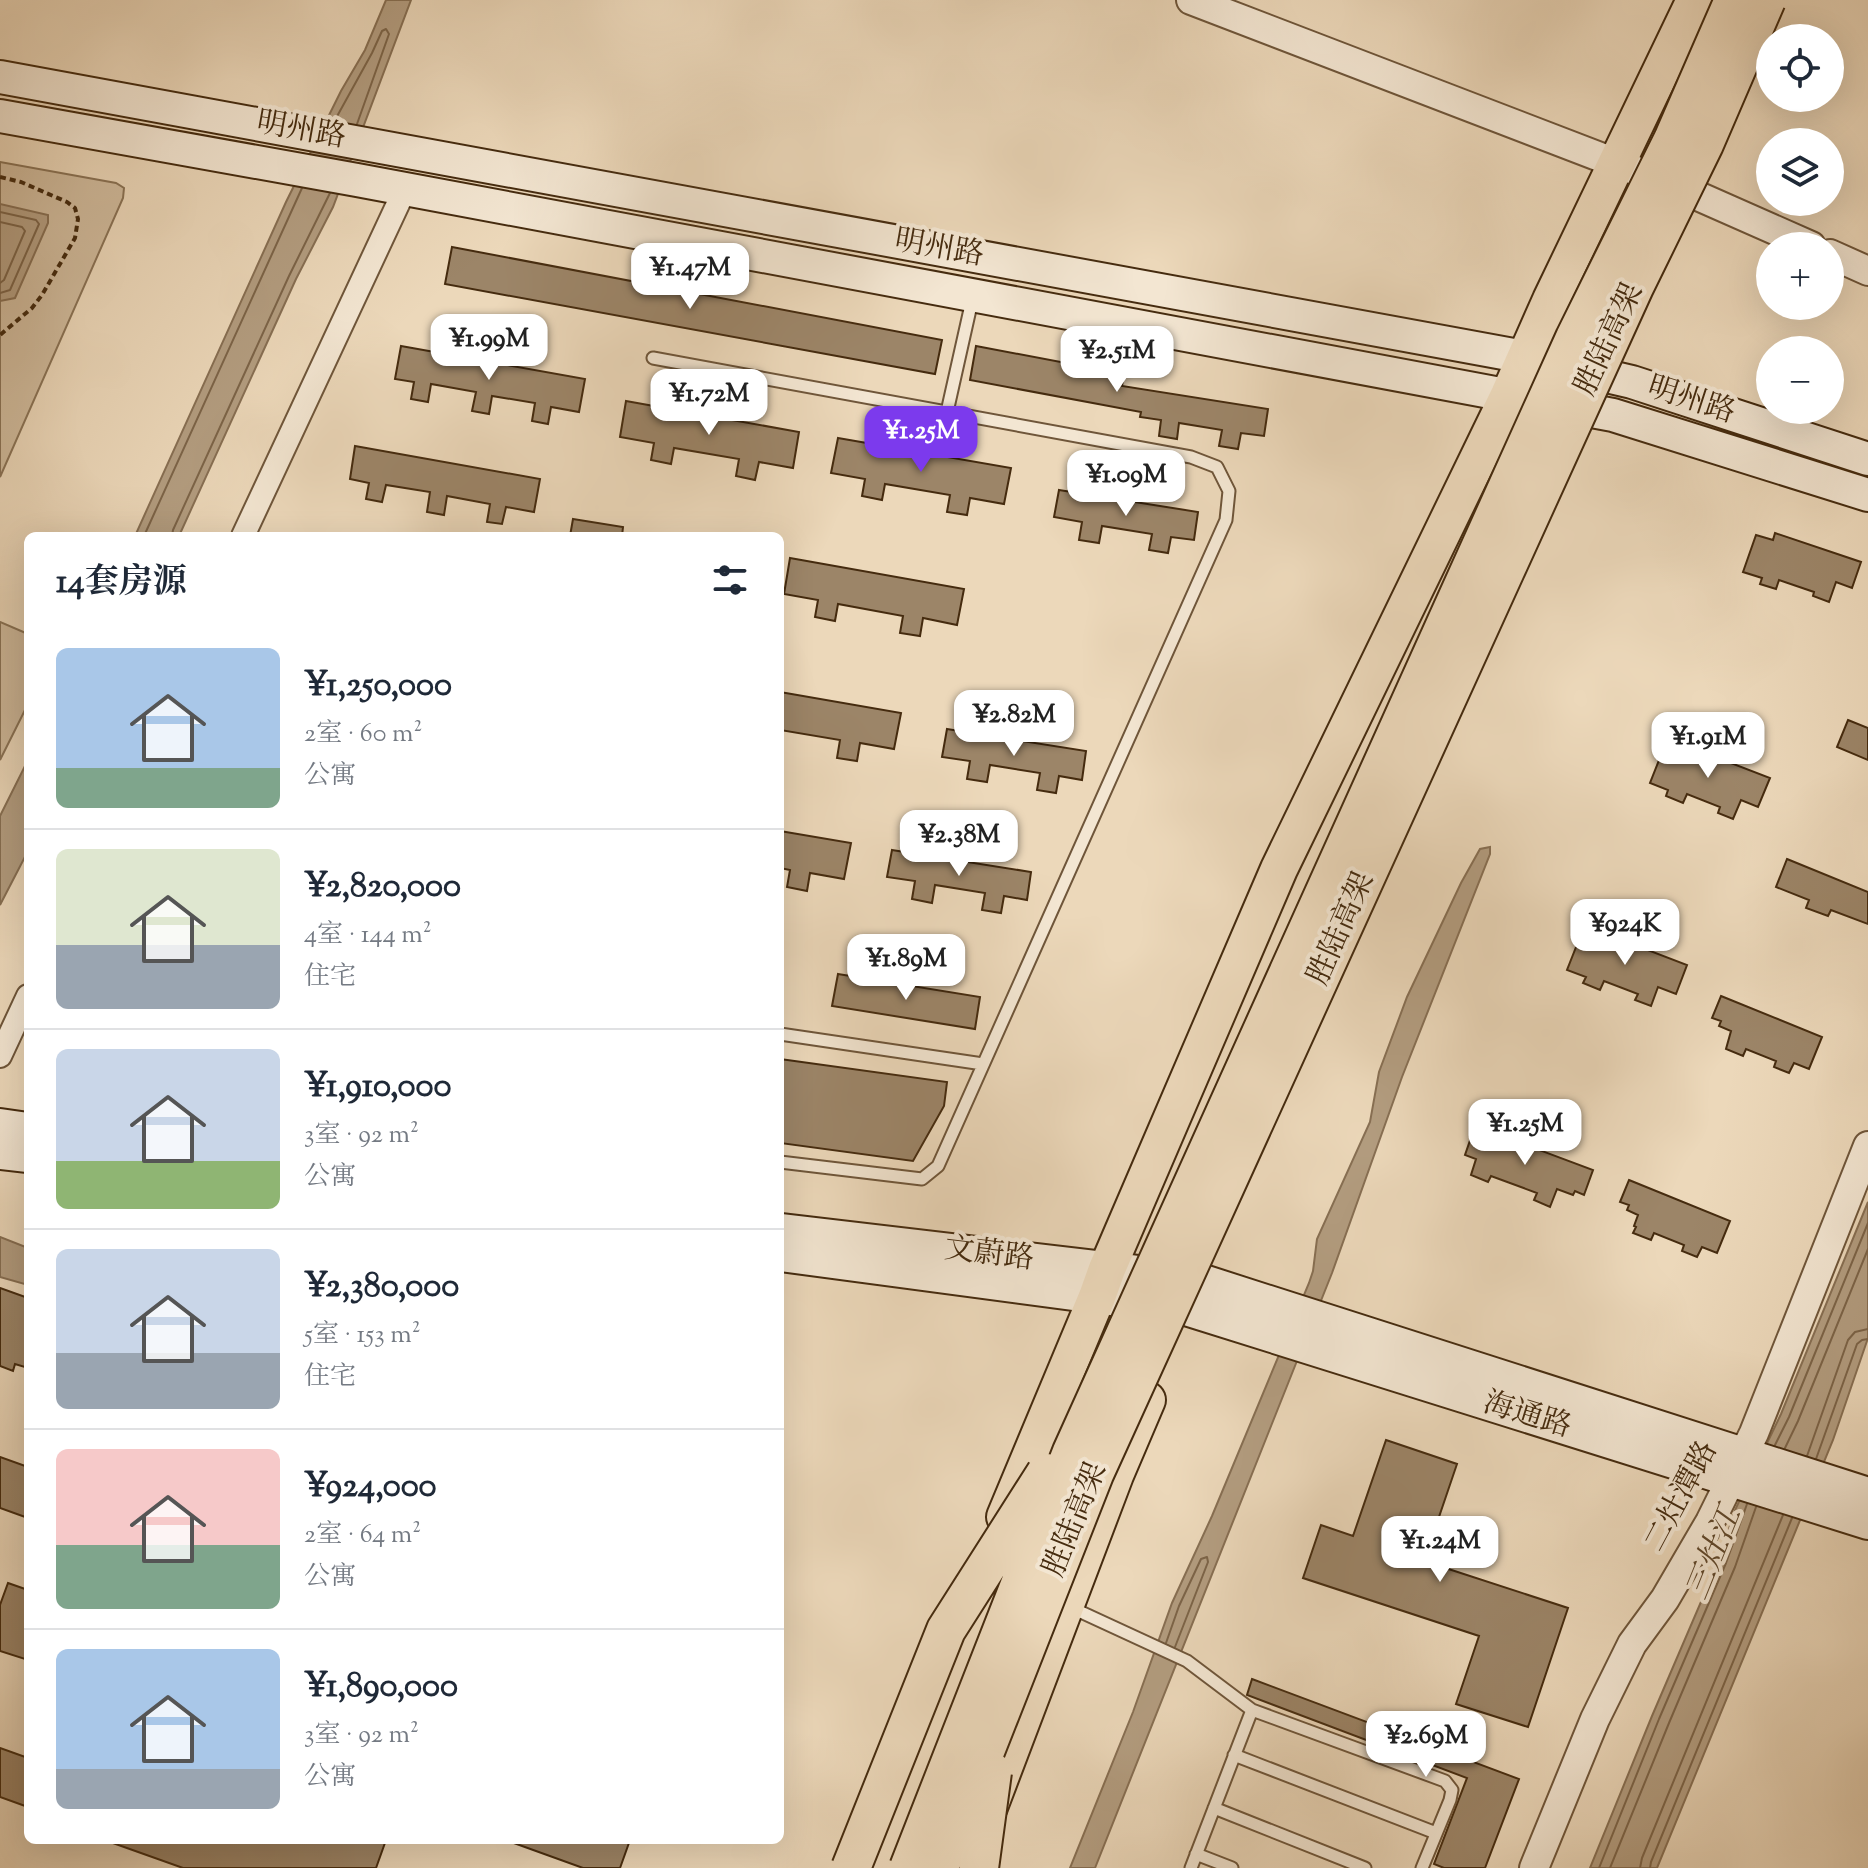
<!DOCTYPE html>
<html lang="zh">
<head>
<meta charset="utf-8">
<style>
	:root { --surface:#fff; --page:#f2f2f3; --text:#1f2937; --muted:#747a83; --line:#e0e1e3; --accent:#7c3aed }
	body { margin:0; font-family:"Sorts Mill Goudy","Noto Serif SC",serif; background:var(--page); color:var(--text); height:100vh; display:flex; flex-direction:column; font-size:30px; white-space:nowrap }
	* { box-sizing:border-box; margin:0 }
	p { font-size:26px; color:var(--muted) }
	.icon { flex:none; width:44px; height:44px; fill:none; stroke:currentColor; stroke-width:2; stroke-linecap:round; stroke-linejoin:round }
	.map { position:relative; flex:1; overflow:hidden }
	.panel { position:absolute; left:24px; top:532px; width:760px; height:1312px; display:flex; flex-direction:column; background:var(--surface); border-radius:12px; box-shadow:0 8px 32px #0002 }
	.panel>* { flex:none }
	.fabs { position:absolute; left:1756px; top:24px; display:grid; gap:16px }
	.fabs a { display:grid; place-items:center; width:88px; height:88px; border-radius:50%; background:var(--surface); box-shadow:0 8px 32px #0002; font-size:40px }
	.price { position:absolute; translate:-50% -68px; padding:0 18px; border-radius:16px; background:#fff; color:#222; font-size:26px; line-height:52px; filter:drop-shadow(0 2px 4px #0008) }
	.price::after { content:''; position:absolute; left:50%; top:48px; width:24px; height:18px; margin-left:-12px; background:inherit; clip-path:polygon(0 0,100% 0,50% 100%) }
	.price.active { background:var(--accent); color:#fff }
	ul { padding:0; list-style:none }
	li { display:flex; align-items:center; gap:24px; height:200px; padding:0 32px }
	li+li { border-top:2px solid var(--line) }
	li span { display:grid; place-items:center; flex:none; width:224px; height:160px; border-radius:12px; color:#555 }
	li>.icon { margin-inline-start:auto }
	span .icon { width:96px; height:96px; fill:#fffc; stroke-width:1 }
	li b { font-size:34px }
	h2 { display:flex; justify-content:space-between; align-items:center; height:96px; padding:0 32px; font-size:34px }
	.map>svg:first-child { display:block }
	.green { fill:#d0bb9d; stroke:#8a7356; stroke-width:2 }
	.water { fill:#b39d80; stroke:#876f53; stroke-width:2 }
	.lines { fill:none; stroke-linecap:round; stroke-linejoin:round }
	.shore { stroke:#7c6448; stroke-width:2 }
	.building { fill:#9c8568; stroke:#452b0f; stroke-width:2 }
	.service-casing { stroke:#6f563a; stroke-width:15 }
	.minor-casing { stroke:#6f563a; stroke-width:26 }
	.tertiary-casing { stroke:#6f563a; stroke-width:32 }
	.secondary-casing { stroke:#452b0f; stroke-width:36 }
	.primary-casing { stroke:#452b0f; stroke-width:40 }
	.path { stroke:#452b0f; stroke-width:4; stroke-dasharray:6 4; stroke-linecap:butt }
	.service { stroke:#f3e6d2; stroke-width:11 }
	.minor { stroke:#f3e6d2; stroke-width:22 }
	.tertiary { stroke:#f3e6d2; stroke-width:28 }
	.secondary { stroke:#f3e6d2; stroke-width:32 }
	.primary { stroke:#ecd8ba; stroke-width:36 }
	.trunk-bridge-casing { stroke:#452b0f; stroke-width:42; stroke-linecap:butt }
	.trunk-bridge { stroke:#ecd8ba; stroke-width:38 }
	.labels { text-anchor:middle; dominant-baseline:central; stroke-width:8; stroke-linejoin:round; paint-order:stroke }
	.street-label { font-size:30px; fill:#452b0f; stroke:#f3e6d2 }
	.water-label { font-size:32px; font-style:italic; fill:#60482b; stroke:#f3e6d2 }
</style>
</head>
<body>
<div class="map">
<svg width="1868" height="1868" viewBox="0 0 1868 1868">
	<rect width="100%" height="100%" fill="#ecd8ba"/>
	<filter id="stains"><feTurbulence type="fractalNoise" baseFrequency=".0025" numOctaves="4"/><feColorMatrix values="0 0 0 0 .2 0 0 0 0 .09 0 0 0 0 .02 0 0 0 .5 -.17"/></filter>
	<radialGradient id="worn" r=".72"><stop offset=".6" stop-color="#630" stop-opacity="0"/><stop offset="1" stop-color="#630" stop-opacity=".3"/></radialGradient>
	<!-- green -->
	<path class="green" d="M0 162 116 183 124 188 123 198 0 477Z
		M0 622 28 634V704L0 760Z"/>
	<!-- water -->
	<path class="water" d="M386 0H411L333 207 296 279 179 536H135L286 202 341 91 365 50Z
		M0 204 48 215V223L15 298 0 301Z
		M28 760V851L0 905V816Z
		M1490 847V854L1402 1077 1332 1273 1095 1868H1070L1133 1712 1172 1603 1212 1516 1309 1283 1313 1271 1317 1239 1370 1122 1379 1072 1407 997 1461 883 1480 849Z
		M1868 1202V1338L1833 1440 1657 1868H1590L1652 1716 1719 1560 1735 1510 1781 1414Z
		M0 1237 28 1248V1285L0 1277Z"/>
	<g class="lines">
		<!-- shore -->
		<path class="shore" d="M335 120 372 53 382 31 386 29 389 34 357 124
			M0 212 36 220 39 224 10 290 0 293
			M0 222 22 227 25 231 4 280 0 283
			M144 536 302 188
			M172 536 173 530 289 276 330 193
			M1775 1445 1789 1417 1868 1223
			M1785 1448 1798 1421 1868 1249
			M1807 1456 1848 1340 1855 1332 1868 1329
			M1816 1459 1857 1344 1862 1340 1868 1339
			M1166 1643 1179 1606 1201 1559 1207 1557 1208 1562 1175 1647
			M1599 1868 1659 1719 1726 1563 1747 1504
			M1610 1868 1669 1723 1735 1567 1756 1507
			M1640 1868 1642 1858 1783 1515
			M1650 1868 1651 1862 1792 1518"/>
	</g>
	<!-- building -->
	<path class="building" d="M452 247 942 340 935 374 445 284Z
		M401 346 585 379 579 412 551 407 548 424 532 421 535 403 492 396 489 414 472 411 476 392 431 384 428 402 411 399 414 382 395 379Z
		M976 346 1124 374 1122 386 1268 409 1264 436 1241 433 1238 449 1219 446 1222 430 1179 423 1177 439 1159 436 1161 420 1140 417 1141 412 970 380Z
		M626 401 799 432 793 468 759 462 755 480 736 476 739 459 674 448 671 464 651 460 654 443 620 437Z
		M838 438 1011 468 1004 504 970 498 967 515 947 512 950 495 885 484 882 500 862 496 865 479 831 473Z
		M355 446 540 479 534 512 506 507 502 524 487 522 490 504 447 496 444 515 427 512 430 492 386 485 382 502 366 499 369 483 350 479Z
		M1059 490 1198 512 1194 540 1171 537 1168 553 1149 550 1152 534 1102 526 1099 543 1079 540 1082 522 1054 517Z
		M573 519 623 527 622 536H570Z
		M1775 533 1861 562 1852 588 1836 582 1829 602 1813 596 1814 592 1779 580 1776 589 1760 584 1762 578 1743 572 1756 535 1773 540Z
		M790 558 964 589 957 625 923 618 920 636 900 633 903 616 838 604 835 621 815 617 818 600 784 594Z
		M780 692 901 713 894 749 860 743 857 761 837 758 840 740 780 730Z
		M1848 720 1868 728V760L1837 747Z
		M947 729 1086 751 1082 780 1059 776 1056 793 1037 790 1040 773 990 765 987 782 967 779 970 761 942 757Z
		M1665 745 1681 752 1684 745 1770 778 1758 807 1741 800 1733 819 1718 813 1720 807 1687 794 1683 803 1666 796 1668 790 1650 783Z
		M780 831 851 843 844 879 810 873 807 891 787 887 790 870 780 868Z
		M892 850 1031 872 1027 900 1004 896 1001 913 982 910 985 893 935 885 932 903 912 899 915 881 887 877Z
		M1787 859 1868 892V924L1831 910 1828 916 1806 908 1809 900 1776 887Z
		M1582 932 1599 939 1601 932 1687 965 1676 994 1658 987 1651 1006 1635 1000 1638 994 1604 981 1600 990 1583 983 1586 977 1567 970Z
		M838 974 980 997 975 1029 832 1006Z
		M1721 996 1822 1037 1809 1069 1794 1063 1789 1073 1774 1067 1776 1061 1746 1049 1743 1056 1726 1049 1731 1031 1719 1026 1721 1021 1712 1018Z
		M780 1059 947 1082 944 1106 913 1161 780 1143Z
		M1475 1126 1593 1170 1584 1195 1575 1191 1573 1195 1557 1189 1550 1207 1534 1200 1537 1193 1491 1176 1488 1182 1471 1175 1476 1159 1465 1155Z
		M1629 1180 1730 1221 1717 1253 1702 1247 1697 1257 1682 1251 1684 1245 1654 1233 1651 1240 1633 1233 1636 1227 1634 1226 1638 1215 1627 1210 1629 1205 1620 1202Z
		M0 1288 28 1298V1368L15 1364 13 1371 0 1366Z
		M1386 1440 1457 1464 1424 1561 1568 1608 1528 1727 1456 1704 1479 1636 1303 1578 1321 1525 1353 1536Z
		M0 1457 28 1467V1518L0 1508Z
		M8 1583 28 1590V1660L0 1651V1605Z
		M1252 1679 1519 1779 1485 1868H1444L1434 1864 1467 1778 1247 1695Z
		M0 1748 28 1758V1807L0 1797Z
		M110 1840H386L376 1868H183L110 1842Z
		M511 1840H630L620 1868H583L511 1842Z"/>
	<g class="lines">
		<defs>
			<path id="service" d="M653 358 1191 457 1217 467 1229 491 1226 520 938 1166 922 1179 780 1162
				M947 412 973 296
				M780 1034 983 1064
				M1070 1607 1187 1661 1252 1710 1445 1781 1452 1790 1450 1800 1422 1868
				M1234 1755 1436 1833
				M1214 1808 1365 1868
				M1196 1854 1232 1868
				M1191 1868 1252 1710"/>
			<path id="minor" d="M243 536 405 189
				M0 1056 28 996"/>
			<path id="tertiary" d="M1191 0 1673 185 1811 246
				M1830 254 1868 271
				M1534 1868 1595 1719 1632 1644 1665 1599 1710 1522 1754 1433 1868 1146"/>
			<path id="secondary" d="M0 77 1525 357 1632 382 1868 459
				M0 116 357 180 1613 415 1868 495
				M0 1125 28 1129
				M0 1153 28 1156
				M780 1230 1197 1279 1868 1494
				M780 1255 1186 1309 1868 1523"/>
			<path id="primary" d="M1005 1517 1097 1297 1107 1269 1279 869 1509 395 1551 300 1695 0
				M989 1807 1115 1475 1147 1400"/>
		</defs>
		<!-- service casing -->
		<use href="#service" class="service-casing"/>
		<!-- minor casing -->
		<use href="#minor" class="minor-casing"/>
		<!-- tertiary casing -->
		<use href="#tertiary" class="tertiary-casing"/>
		<!-- secondary casing -->
		<use href="#secondary" class="secondary-casing"/>
		<!-- primary casing -->
		<use href="#primary" class="primary-casing"/>
		<!-- path -->
		<path class="path" d="M0 177 21 182 67 202 75 208 78 219 75 238 42 295 32 308 0 335"/>
		<!-- service -->
		<use href="#service" class="service"/>
		<!-- minor -->
		<use href="#minor" class="minor"/>
		<!-- tertiary -->
		<use href="#tertiary" class="tertiary"/>
		<!-- secondary -->
		<use href="#secondary" class="secondary"/>
		<!-- primary -->
		<use href="#primary" class="primary"/>
		<defs>
			<path id="trunk-bridge" d="M851 1868 946 1630 1046 1473
				M909 1868 1072 1452 1575 338 1673 140 1734 0
				M939 1868 1094 1474 1634 287 1704 144 1766 0
				M979 1868 992 1772"/>
		</defs>
		<!-- trunk-bridge casing -->
		<use href="#trunk-bridge" class="trunk-bridge-casing"/>
		<!-- trunk-bridge -->
		<use href="#trunk-bridge" class="trunk-bridge"/>
	</g>
	<g class="labels">
		<!-- street labels -->
		<g class="street-label">
			<text transform="translate(301 131) rotate(10)">明州路</text>
			<text transform="translate(939 249) rotate(10)">明州路</text>
			<text transform="translate(1610 340) rotate(-65)">胜陆高架</text>
			<text transform="translate(1691 401) rotate(18)">明州路</text>
			<text transform="translate(1342 929) rotate(-66)">胜陆高架</text>
			<text transform="translate(989 1255) rotate(7)">文蔚路</text>
			<text transform="translate(1527 1416) rotate(17)">海通路</text>
			<text transform="translate(1682 1497) rotate(-62)">二灶潭路</text>
			<text transform="translate(1076 1520) rotate(-68)">胜陆高架</text>
		</g>
		<!-- water labels -->
		<g class="water-label">
			<text transform="translate(1715 1554) rotate(-68)">三灶江</text>
		</g>
	</g>
	<rect width="100%" height="100%" filter="url(#stains)"/>
	<rect width="100%" height="100%" fill="url(#worn)"/>
</svg>
<div class="fabs">
<a><svg class="icon" aria-label="locate" viewBox="0 0 24 24"><circle cx="12" cy="12" r="6"/><path d="M12 2v4M12 18v4M2 12h4M18 12h4"/></svg></a>
<a><svg class="icon" aria-label="layers" viewBox="0 0 24 24"><path d="M12 4l9 5-9 5-9-5zM3 14l9 5 9-5"/></svg></a>
<a>+</a>
<a>−</a>
</div>
<b class="price" style="left:690px;top:311px">¥1.47M</b>
<b class="price" style="left:489px;top:382px">¥1.99M</b>
<b class="price" style="left:1117px;top:394px">¥2.51M</b>
<b class="price" style="left:709px;top:437px">¥1.72M</b>
<b class="price active" style="left:921px;top:474px">¥1.25M</b>
<b class="price" style="left:1126px;top:518px">¥1.09M</b>
<b class="price" style="left:1014px;top:758px">¥2.82M</b>
<b class="price" style="left:1708px;top:780px">¥1.91M</b>
<b class="price" style="left:959px;top:878px">¥2.38M</b>
<b class="price" style="left:1625px;top:967px">¥924K</b>
<b class="price" style="left:906px;top:1002px">¥1.89M</b>
<b class="price" style="left:1525px;top:1167px">¥1.25M</b>
<b class="price" style="left:1440px;top:1584px">¥1.24M</b>
<b class="price" style="left:1426px;top:1779px">¥2.69M</b>
<section class="panel">
<h2>14套房源<svg class="icon" aria-label="filters" viewBox="0 0 24 24"><path d="M4 7h16M4 17h16"/><circle cx="9" cy="7" r="2"/><circle cx="15" cy="17" r="2"/></svg></h2>
<ul>
<li><span style="background:linear-gradient(#a9c7e8 75%,#7fa58c 0)"><svg class="icon" aria-label="home" viewBox="0 0 24 24"><path d="M3 11l9-7 9 7M6 9v11h12V9"/></svg></span><div><b>¥1,250,000</b><p>2室 · 60 m²</p><p>公寓</p></div></li>
<li><span style="background:linear-gradient(#dfe7d0 60%,#9aa5b1 0)"><svg class="icon" aria-label="home" viewBox="0 0 24 24"><path d="M3 11l9-7 9 7M6 9v11h12V9"/></svg></span><div><b>¥2,820,000</b><p>4室 · 144 m²</p><p>住宅</p></div></li>
<li><span style="background:linear-gradient(#c9d6e8 70%,#8fb573 0)"><svg class="icon" aria-label="home" viewBox="0 0 24 24"><path d="M3 11l9-7 9 7M6 9v11h12V9"/></svg></span><div><b>¥1,910,000</b><p>3室 · 92 m²</p><p>公寓</p></div></li>
<li><span style="background:linear-gradient(#c9d6e8 65%,#9aa5b1 0)"><svg class="icon" aria-label="home" viewBox="0 0 24 24"><path d="M3 11l9-7 9 7M6 9v11h12V9"/></svg></span><div><b>¥2,380,000</b><p>5室 · 153 m²</p><p>住宅</p></div></li>
<li><span style="background:linear-gradient(#f6c9c9 60%,#7fa58c 0)"><svg class="icon" aria-label="home" viewBox="0 0 24 24"><path d="M3 11l9-7 9 7M6 9v11h12V9"/></svg></span><div><b>¥924,000</b><p>2室 · 64 m²</p><p>公寓</p></div></li>
<li><span style="background:linear-gradient(#a9c7e8 75%,#9aa5b1 0)"><svg class="icon" aria-label="home" viewBox="0 0 24 24"><path d="M3 11l9-7 9 7M6 9v11h12V9"/></svg></span><div><b>¥1,890,000</b><p>3室 · 92 m²</p><p>公寓</p></div></li>
</ul>
</section>
</div>
</body>
</html>
